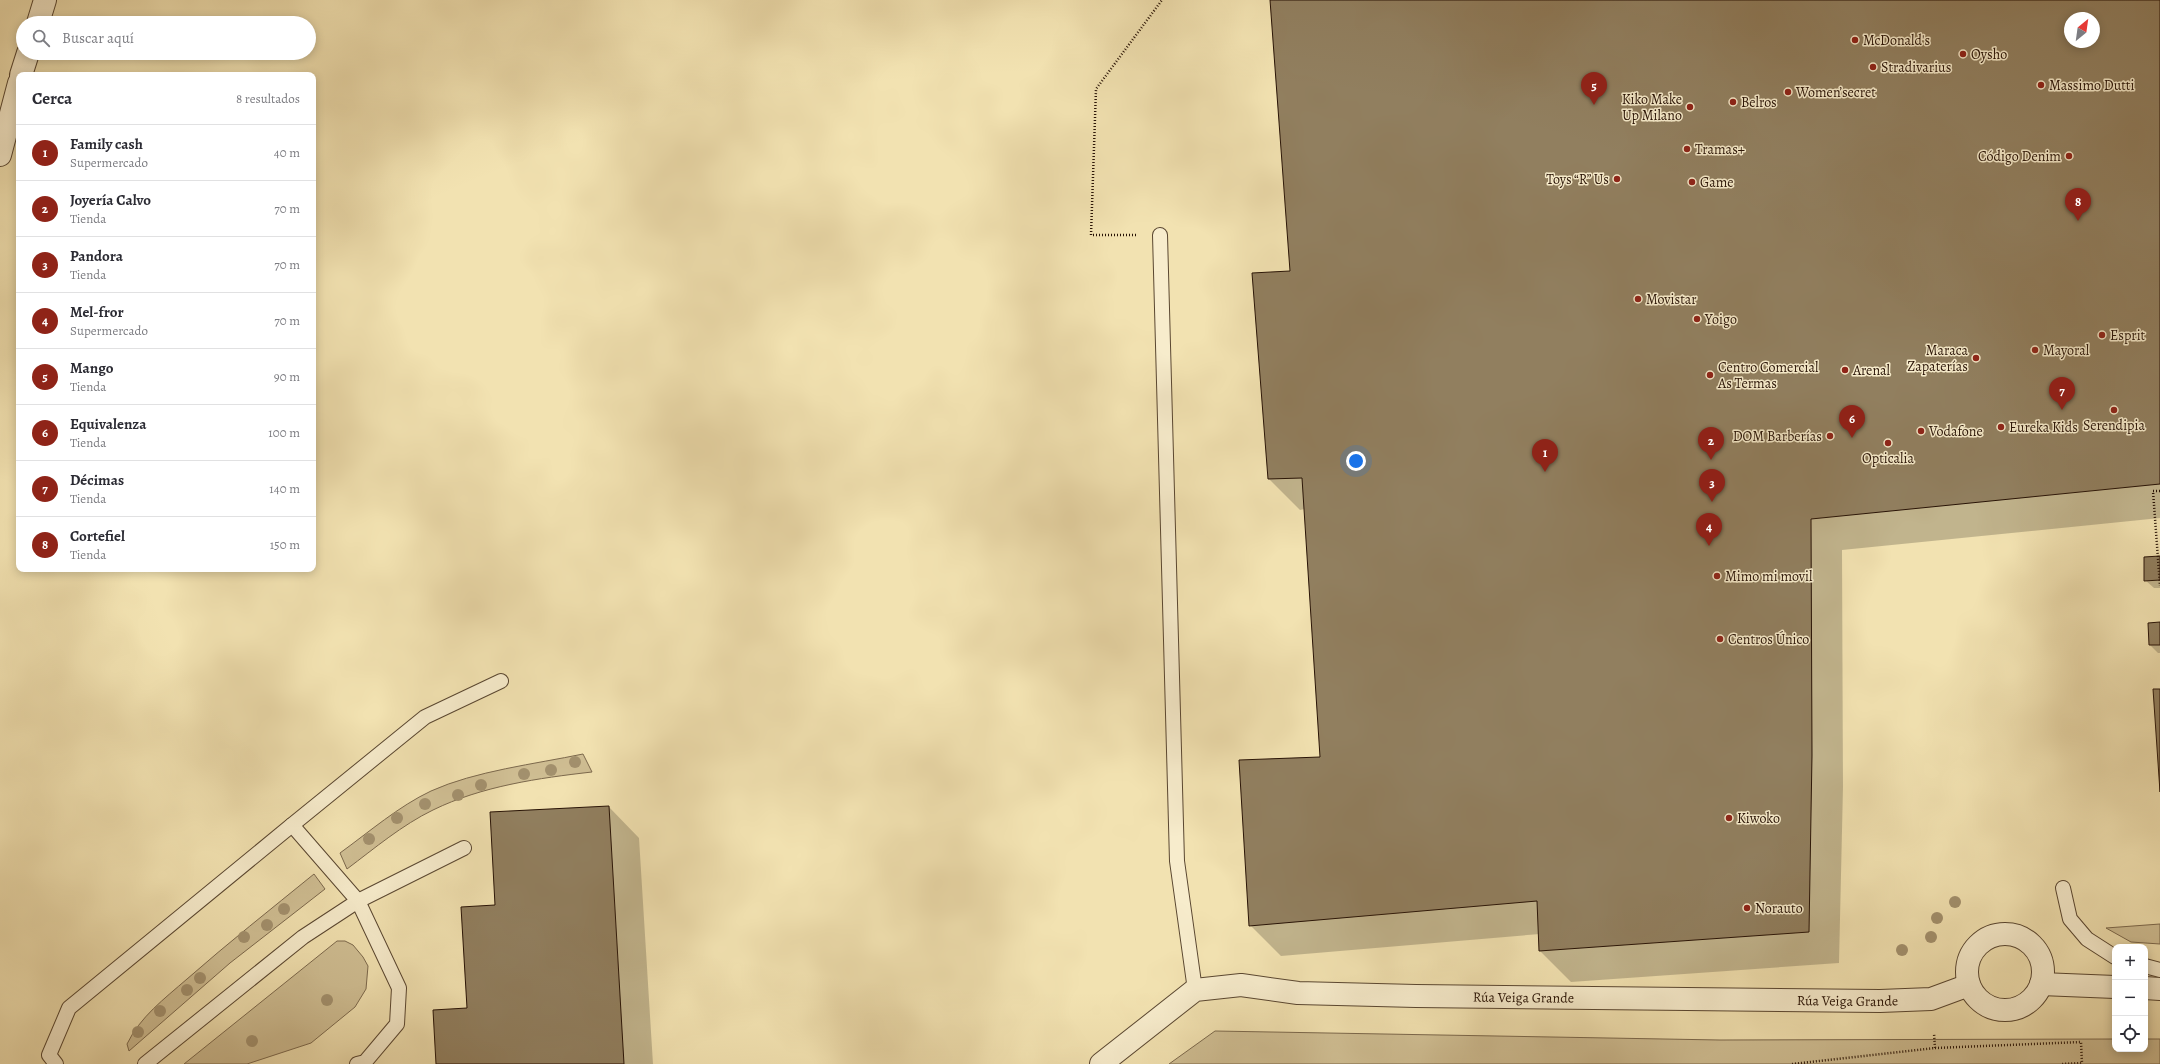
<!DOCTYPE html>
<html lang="es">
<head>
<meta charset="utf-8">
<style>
  body { margin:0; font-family:Alegreya,serif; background:#f2f2f3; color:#2b2b33 }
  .controls { position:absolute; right:12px; bottom:12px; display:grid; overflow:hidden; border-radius:8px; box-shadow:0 2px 10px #0003 }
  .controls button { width:36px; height:36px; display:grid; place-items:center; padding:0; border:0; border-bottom:1px solid #e1e1e2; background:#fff; color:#2b2b33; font:20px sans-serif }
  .compass { position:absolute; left:2064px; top:12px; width:36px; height:36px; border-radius:50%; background:#fff; box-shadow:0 2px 10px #0003; rotate:29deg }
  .you { position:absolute; left:1356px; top:461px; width:14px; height:14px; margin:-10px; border:3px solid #fff; border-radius:50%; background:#1a73e8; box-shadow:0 0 0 6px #1a73e833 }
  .badge { display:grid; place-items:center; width:26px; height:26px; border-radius:50%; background:#8f2418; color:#fff; font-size:13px; font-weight:700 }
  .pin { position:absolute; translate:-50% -33px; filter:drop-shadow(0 1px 2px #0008) }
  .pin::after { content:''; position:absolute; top:21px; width:14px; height:12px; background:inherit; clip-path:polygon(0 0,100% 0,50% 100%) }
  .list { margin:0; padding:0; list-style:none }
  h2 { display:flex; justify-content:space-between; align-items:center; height:52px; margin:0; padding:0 16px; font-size:17px }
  h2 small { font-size:13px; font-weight:400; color:#7c7c81 }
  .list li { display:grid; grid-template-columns:26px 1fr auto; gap:12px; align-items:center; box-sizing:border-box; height:56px; padding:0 16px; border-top:1px solid #e1e1e2 }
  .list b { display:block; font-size:15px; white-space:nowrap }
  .list p { margin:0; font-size:13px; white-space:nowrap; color:#7c7c81 }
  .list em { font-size:13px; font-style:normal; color:#7c7c81 }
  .icon { flex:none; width:22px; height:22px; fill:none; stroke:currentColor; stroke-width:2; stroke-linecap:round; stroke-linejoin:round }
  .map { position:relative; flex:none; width:2160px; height:1064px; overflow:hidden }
  .search { position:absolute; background:#fff; box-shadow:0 2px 10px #0003; left:16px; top:16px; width:300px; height:44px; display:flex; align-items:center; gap:10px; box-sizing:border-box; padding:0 14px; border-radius:22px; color:#7c7c81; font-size:15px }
  .panel { position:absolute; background:#fff; box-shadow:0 2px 10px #0003; left:16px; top:72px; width:300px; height:500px; border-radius:8px }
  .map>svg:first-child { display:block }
</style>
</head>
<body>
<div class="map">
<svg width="2160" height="1064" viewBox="0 0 2160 1064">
  <rect width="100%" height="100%" fill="#f2e2b1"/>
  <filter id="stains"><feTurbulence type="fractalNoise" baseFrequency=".005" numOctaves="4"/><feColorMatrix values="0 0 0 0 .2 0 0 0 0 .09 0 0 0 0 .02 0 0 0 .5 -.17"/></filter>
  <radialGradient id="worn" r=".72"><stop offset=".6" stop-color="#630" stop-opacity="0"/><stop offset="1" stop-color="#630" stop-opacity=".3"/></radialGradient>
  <g fill="#d0bf94" stroke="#7c694d">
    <path d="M583 754 592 772C539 778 482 786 433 810 402 825 375 848 347 869L340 853C369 832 399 806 431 791 475 771 535 764 583 754Z"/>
    <path d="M314 874 325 889 230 963 129 1051 127 1044C140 1017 164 999 187 979 228 943 271 909 314 874Z"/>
    <polygon points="2160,924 2160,944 2131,942 2106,928"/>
    <polygon points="337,941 345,941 353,945 363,957 368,966 366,989 355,1007 311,1043 247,1064 184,1064"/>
    <polygon points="1215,1031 1720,1040 2115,1039 2115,1049 2145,1049 2145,1039 2160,1039 2160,1064 1169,1064"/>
  </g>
  <g fill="#0003" fill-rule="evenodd">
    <path d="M1271 0H2160V518L1842 550 1843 787 1839 963 1571 982 1540 951V934L1281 956 1250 925 1321 758 1305 509 1300 510 1269 479 1291 272ZM2070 18H2094V42H2070Z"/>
    <polygon points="2160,557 2160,588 2154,588 2145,580"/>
    <polygon points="2160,623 2160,653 2158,653 2150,645"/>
    <polygon points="609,807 639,838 653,1064 437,1064 468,1009 496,906"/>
  </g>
  <g fill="#917f5f" stroke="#281306" fill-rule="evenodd">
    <path d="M1270 0H2160V484L1811 519 1812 755 1809 932 1539 951 1537 901 1249 926 1239 760 1320 757 1302 478 1268 479 1252 273 1290 271ZM2070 18H2094V42H2070Z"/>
    <polygon points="2160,556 2160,580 2144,581 2144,557"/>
    <polygon points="2160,622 2160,645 2149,645 2148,623"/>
    <polygon points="2153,689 2160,689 2160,792"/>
    <polygon points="609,806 624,1064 436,1064 433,1010 467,1008 461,907 495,905 490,812"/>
  </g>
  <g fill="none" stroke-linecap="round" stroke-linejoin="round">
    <g stroke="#5a4731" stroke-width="16">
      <g id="service">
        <polyline points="1160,235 1177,861 1195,990"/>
        <polyline points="292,825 425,717 501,681"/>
        <polyline points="2063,888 2070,919 2087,939 2115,957"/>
        <polyline points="2145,966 2160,970"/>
        <polyline points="56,1064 49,1055 69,1008 292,825 358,901 399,988 397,1024 365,1062 357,1064"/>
        <polyline points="145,1064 303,937 358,901 464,848"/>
      </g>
    </g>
    <g stroke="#5a4731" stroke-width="24">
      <g id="minor">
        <polyline points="38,23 45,0"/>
        <polyline points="21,75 28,53"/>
        <polyline points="0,155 19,83"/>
        <circle cx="2005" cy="972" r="38"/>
        <polyline points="2041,984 2115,987"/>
        <polyline points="2145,988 2160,989"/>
        <path id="s1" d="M1101 1064 1195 990 1241 985 1298 993 1416 996 1880 1001 1931 999 1969 985"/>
      </g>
    </g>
    <g stroke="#281306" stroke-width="2.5" stroke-dasharray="1 2" stroke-linecap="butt">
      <polyline points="1136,235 1091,235 1096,89 1162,0"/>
      <polyline points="2160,491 2153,491 2160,586"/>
      <polyline points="1935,1048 2081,1042 2082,1063 2061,1064"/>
      <polyline points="1792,1064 1935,1048 1934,1033"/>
    </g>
    <use href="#service" stroke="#f7eccc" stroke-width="14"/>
    <use href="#minor" stroke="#f7eccc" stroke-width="22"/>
  </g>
  <g fill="#a3916e">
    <circle cx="575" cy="762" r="6"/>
    <circle cx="551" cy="770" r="6"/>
    <circle cx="524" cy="774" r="6"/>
    <circle cx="481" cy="785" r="6"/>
    <circle cx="458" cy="795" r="6"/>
    <circle cx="425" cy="804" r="6"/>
    <circle cx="397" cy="818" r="6"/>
    <circle cx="369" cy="839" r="6"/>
    <circle cx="1955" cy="902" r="6"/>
    <circle cx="284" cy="909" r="6"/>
    <circle cx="1937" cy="918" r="6"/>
    <circle cx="267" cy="925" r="6"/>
    <circle cx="244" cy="937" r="6"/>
    <circle cx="1931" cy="937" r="6"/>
    <circle cx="1902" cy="950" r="6"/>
    <circle cx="200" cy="978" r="6"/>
    <circle cx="187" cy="990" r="6"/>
    <circle cx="327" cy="1000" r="6"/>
    <circle cx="160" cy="1011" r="6"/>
    <circle cx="138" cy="1032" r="6"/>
    <circle cx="252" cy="1041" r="6"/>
  </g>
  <g fill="#8f2418" stroke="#f7eccc" stroke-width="1.5">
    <circle cx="1855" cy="40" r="4"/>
    <circle cx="1963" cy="54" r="4"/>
    <circle cx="1873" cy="67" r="4"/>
    <circle cx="2041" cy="85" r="4"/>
    <circle cx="1788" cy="92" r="4"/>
    <circle cx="1733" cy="102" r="4"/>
    <circle cx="1690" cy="107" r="4"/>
    <circle cx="1687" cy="149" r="4"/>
    <circle cx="2069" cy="156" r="4"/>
    <circle cx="1617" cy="179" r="4"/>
    <circle cx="1692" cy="182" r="4"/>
    <circle cx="1638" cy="299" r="4"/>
    <circle cx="1697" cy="319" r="4"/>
    <circle cx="2102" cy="335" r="4"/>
    <circle cx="2035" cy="350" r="4"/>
    <circle cx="1976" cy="358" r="4"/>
    <circle cx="1845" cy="370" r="4"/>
    <circle cx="1710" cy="375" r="4"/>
    <circle cx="2114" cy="410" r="4"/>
    <circle cx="2001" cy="427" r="4"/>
    <circle cx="1921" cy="431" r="4"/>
    <circle cx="1830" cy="436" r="4"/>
    <circle cx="1888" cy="443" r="4"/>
    <circle cx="1717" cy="576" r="4"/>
    <circle cx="1720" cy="639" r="4"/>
    <circle cx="1729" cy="818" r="4"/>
    <circle cx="1747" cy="908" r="4"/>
  </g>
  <g text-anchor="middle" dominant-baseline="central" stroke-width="3" stroke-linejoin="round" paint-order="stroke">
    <g font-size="14" fill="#281306" stroke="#f7eccc" text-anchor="start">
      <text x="1863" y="40">McDonald's</text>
      <text x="1971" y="54">Oysho</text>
      <text x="1881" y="67">Stradivarius</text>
      <text x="2049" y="85">Massimo Dutti</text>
      <text x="1796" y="92">Women’secret</text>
      <text x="1682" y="99" text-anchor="end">Kiko Make<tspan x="1682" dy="16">Up Milano</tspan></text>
      <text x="1741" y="102">Belros</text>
      <text x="1695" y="149">Tramas+</text>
      <text x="2061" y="156" text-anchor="end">Código Denim</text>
      <text x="1609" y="179" text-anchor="end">Toys “R” Us</text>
      <text x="1700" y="182">Game</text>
      <text x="1646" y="299">Movistar</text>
      <text x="1705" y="319">Yoigo</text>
      <text x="2110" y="335">Esprit</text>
      <text x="1968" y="350" text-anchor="end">Maraca<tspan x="1968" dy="16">Zapaterías</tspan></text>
      <text x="2043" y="350">Mayoral</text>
      <text x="1718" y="367">Centro Comercial<tspan x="1718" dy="16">As Termas</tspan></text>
      <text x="1853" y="370">Arenal</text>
      <text x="2114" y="425" text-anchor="middle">Serendipia</text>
      <text x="2009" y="427">Eureka Kids</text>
      <text x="1929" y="431">Vodafone</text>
      <text x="1822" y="436" text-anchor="end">DOM Barberías</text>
      <text x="1888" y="458" text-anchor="middle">Opticalia</text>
      <text x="1725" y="576">Mimo mi movil</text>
      <text x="1728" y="639">Centros Único</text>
      <text x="1737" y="818">Kiwoko</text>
      <text x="1755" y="908">Norauto</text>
    </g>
    <g font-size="14" fill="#281306" stroke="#f7eccc">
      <text stroke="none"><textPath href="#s1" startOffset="449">Rúa Veiga Grande</textPath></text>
      <text stroke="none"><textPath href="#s1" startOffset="773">Rúa Veiga Grande</textPath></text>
    </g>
  </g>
  <rect width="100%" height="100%" filter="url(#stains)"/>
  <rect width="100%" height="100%" fill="url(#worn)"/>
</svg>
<div class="controls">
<button>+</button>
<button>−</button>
<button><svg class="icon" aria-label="locate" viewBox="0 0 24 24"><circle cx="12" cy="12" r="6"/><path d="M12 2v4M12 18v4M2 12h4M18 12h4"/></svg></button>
</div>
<svg class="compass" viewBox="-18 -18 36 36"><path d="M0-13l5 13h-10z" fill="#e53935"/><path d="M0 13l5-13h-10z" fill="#7c7c81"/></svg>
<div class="you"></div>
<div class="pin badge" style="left:1545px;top:472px">1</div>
<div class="pin badge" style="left:1711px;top:460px">2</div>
<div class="pin badge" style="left:1712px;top:502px">3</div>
<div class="pin badge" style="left:1709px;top:546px">4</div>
<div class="pin badge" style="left:1594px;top:105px">5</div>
<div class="pin badge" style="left:1852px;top:438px">6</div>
<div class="pin badge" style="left:2062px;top:410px">7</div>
<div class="pin badge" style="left:2078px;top:221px">8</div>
<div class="search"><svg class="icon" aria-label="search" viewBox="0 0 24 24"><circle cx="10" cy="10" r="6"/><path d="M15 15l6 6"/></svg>Buscar aquí</div>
<section class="panel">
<h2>Cerca<small>8 resultados</small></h2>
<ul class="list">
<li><span class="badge">1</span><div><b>Family cash</b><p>Supermercado</p></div><em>40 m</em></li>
<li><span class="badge">2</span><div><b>Joyería Calvo</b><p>Tienda</p></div><em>70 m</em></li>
<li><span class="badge">3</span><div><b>Pandora</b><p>Tienda</p></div><em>70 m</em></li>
<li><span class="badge">4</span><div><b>Mel-fror</b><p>Supermercado</p></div><em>70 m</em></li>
<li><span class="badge">5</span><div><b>Mango</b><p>Tienda</p></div><em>90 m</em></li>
<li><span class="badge">6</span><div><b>Equivalenza</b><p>Tienda</p></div><em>100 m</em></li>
<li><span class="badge">7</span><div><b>Décimas</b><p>Tienda</p></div><em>140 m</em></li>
<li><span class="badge">8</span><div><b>Cortefiel</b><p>Tienda</p></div><em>150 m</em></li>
</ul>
</section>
</div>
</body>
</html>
